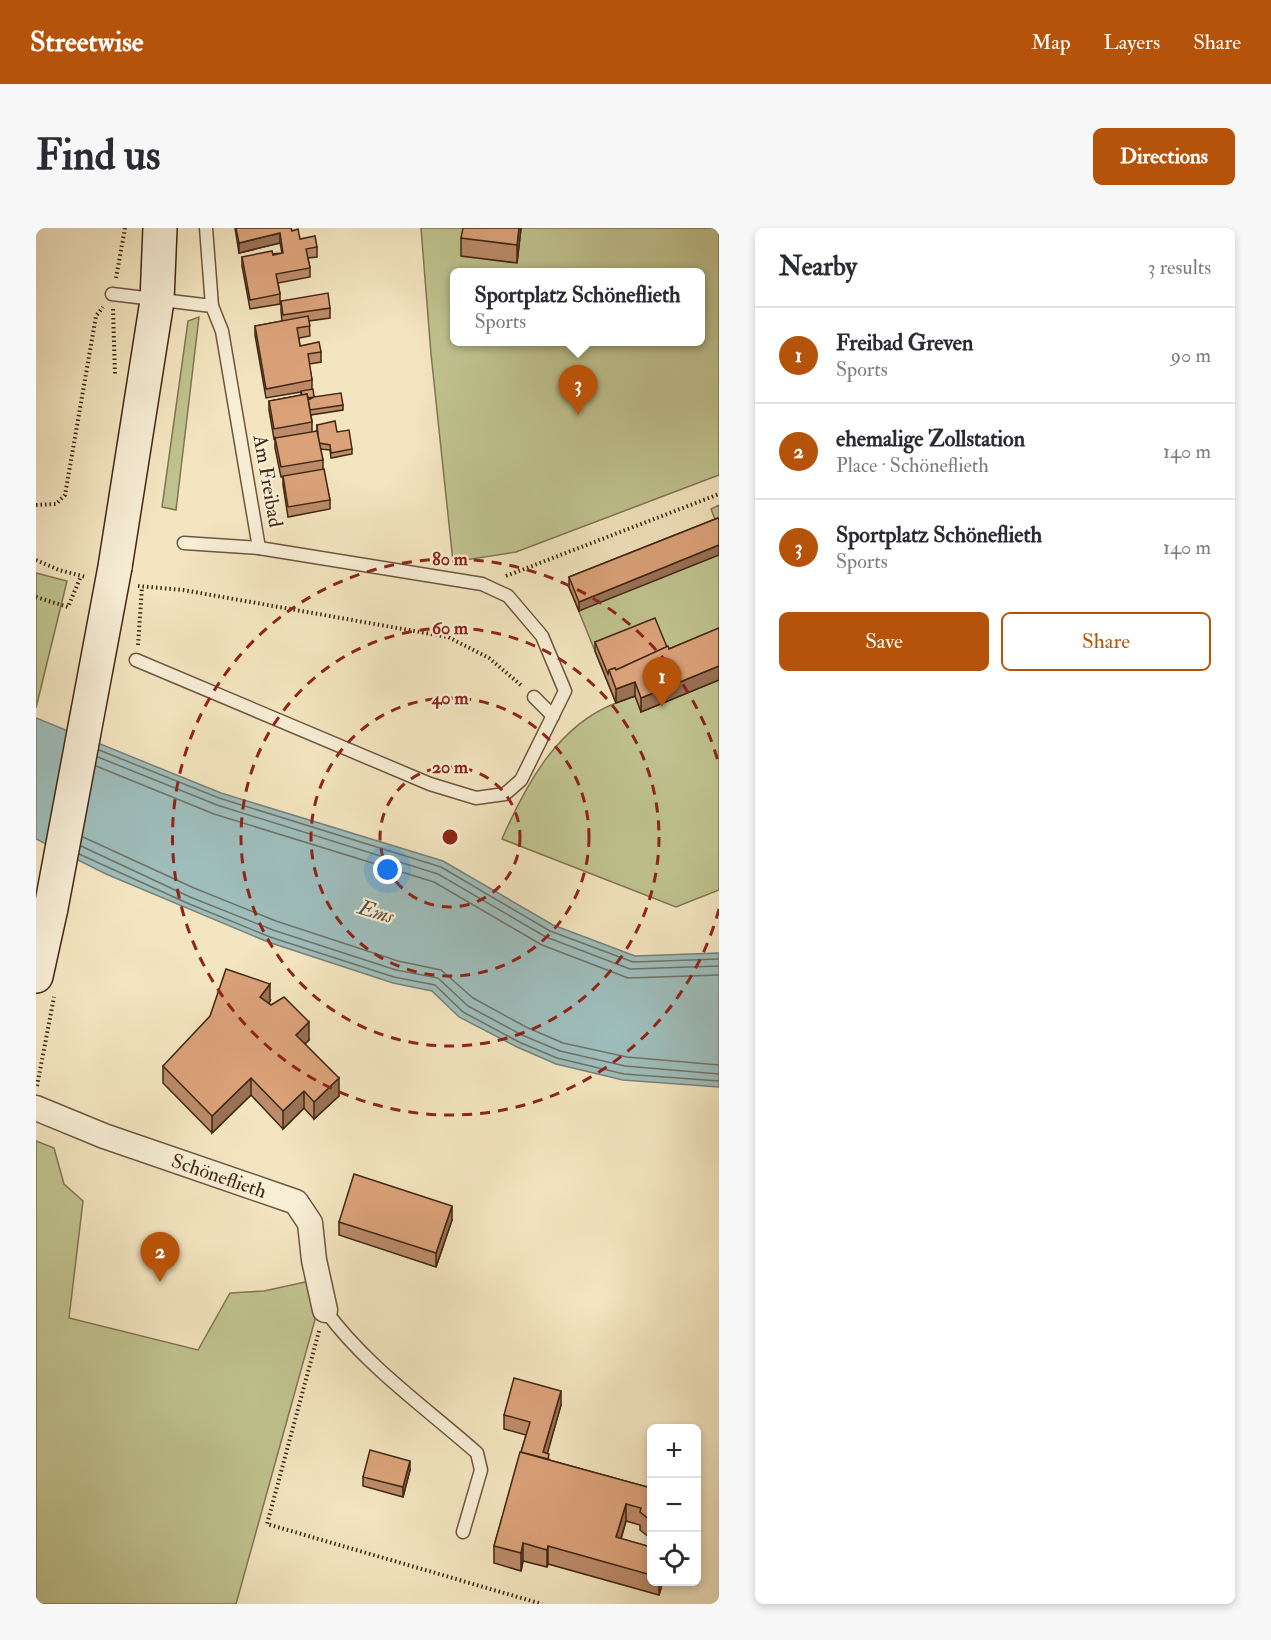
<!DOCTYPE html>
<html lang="en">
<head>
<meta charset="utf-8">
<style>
  body { margin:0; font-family:"IM FELL Double Pica",serif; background:#f7f7f7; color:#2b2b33 }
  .controls { position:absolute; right:18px; bottom:18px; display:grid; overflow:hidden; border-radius:9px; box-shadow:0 3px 9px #0003 }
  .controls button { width:54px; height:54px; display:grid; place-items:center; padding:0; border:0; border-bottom:2px solid #e1e1e2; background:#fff; color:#2b2b33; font:30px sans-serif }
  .you { position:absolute; left:352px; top:642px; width:21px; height:21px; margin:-15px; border:4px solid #fff; border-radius:50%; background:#1a73e8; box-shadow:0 0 0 9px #1a73e833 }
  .badge { display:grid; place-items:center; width:39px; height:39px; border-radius:50%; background:#b45309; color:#fff; font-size:20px; font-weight:700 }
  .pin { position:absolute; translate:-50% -50px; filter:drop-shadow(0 2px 3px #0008) }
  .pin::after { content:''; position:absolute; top:32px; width:21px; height:18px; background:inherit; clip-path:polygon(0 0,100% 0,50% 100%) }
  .popup { position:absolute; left:414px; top:40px; width:255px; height:78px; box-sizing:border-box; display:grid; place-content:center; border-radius:9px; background:#fff; filter:drop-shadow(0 2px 4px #0005); font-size:20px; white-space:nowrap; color:#7c7c81 }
  .popup b { font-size:22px; color:#2b2b33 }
  .popup::after { content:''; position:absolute; left:50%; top:100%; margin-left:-12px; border:12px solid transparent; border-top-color:#fff }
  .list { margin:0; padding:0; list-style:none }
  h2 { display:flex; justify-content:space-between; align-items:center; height:78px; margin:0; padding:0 24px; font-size:26px }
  h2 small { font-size:20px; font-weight:400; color:#7c7c81 }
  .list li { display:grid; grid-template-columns:39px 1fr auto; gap:18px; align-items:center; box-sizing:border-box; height:96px; padding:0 24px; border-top:2px solid #e1e1e2 }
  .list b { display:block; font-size:22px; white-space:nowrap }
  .list p { margin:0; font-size:20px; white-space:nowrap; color:#7c7c81 }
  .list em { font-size:20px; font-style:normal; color:#7c7c81 }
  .actions { display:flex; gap:12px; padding:18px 24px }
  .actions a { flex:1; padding:14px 0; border:2px solid #b45309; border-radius:9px; text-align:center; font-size:21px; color:#b45309 }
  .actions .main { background:#b45309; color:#fff }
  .icon { flex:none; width:33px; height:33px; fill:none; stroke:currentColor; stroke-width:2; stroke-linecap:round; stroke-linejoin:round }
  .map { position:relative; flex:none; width:683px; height:1376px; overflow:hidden; border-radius:9px }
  header { display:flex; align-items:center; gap:36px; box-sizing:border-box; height:84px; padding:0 30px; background:#b45309; color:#fff }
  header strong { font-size:28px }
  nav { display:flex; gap:33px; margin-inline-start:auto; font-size:21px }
  .intro { display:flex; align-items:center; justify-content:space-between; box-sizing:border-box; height:144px; padding:0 36px }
  h1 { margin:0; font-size:42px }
  .button { padding:15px 27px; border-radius:9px; background:#b45309; color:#fff; font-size:21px; font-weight:700 }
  main { display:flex; gap:36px; padding:0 36px }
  aside { flex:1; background:#fff; border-radius:9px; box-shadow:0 3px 9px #0003 }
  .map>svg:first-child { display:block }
</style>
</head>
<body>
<header>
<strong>Streetwise</strong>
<nav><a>Map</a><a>Layers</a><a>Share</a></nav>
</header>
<div class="intro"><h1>Find us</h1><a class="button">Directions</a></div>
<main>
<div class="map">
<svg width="683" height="1376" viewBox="0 0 683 1376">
  <rect width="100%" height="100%" fill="#f3e5c0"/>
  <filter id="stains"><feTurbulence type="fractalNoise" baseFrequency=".00333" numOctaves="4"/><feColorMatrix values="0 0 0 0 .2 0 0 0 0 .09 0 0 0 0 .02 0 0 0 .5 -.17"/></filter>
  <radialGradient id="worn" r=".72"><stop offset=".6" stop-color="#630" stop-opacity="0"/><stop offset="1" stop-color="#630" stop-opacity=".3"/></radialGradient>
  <g fill="#c0c38f" stroke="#807551" stroke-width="1.5" fill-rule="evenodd">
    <path d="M385 0H683V247L480 324 417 334 395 126ZM419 45H665V114H419Z"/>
    <polygon points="163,89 140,282 126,279 152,93"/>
    <path d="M683 277V662L640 679 466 611C490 556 522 497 580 475L533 359 682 299 675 281Z"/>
    <polygon points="0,345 31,353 0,480"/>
    <polygon points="0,913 18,920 28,956 47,973 33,1090 162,1122 194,1065 228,1063 274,1053 280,1088 200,1376 0,1376"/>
  </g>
  <polygon fill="#9ebdbb" stroke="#798178" stroke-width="1.5" points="0,490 185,565 407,633 517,697 599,728 683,725 683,859 587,852 520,836 481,819 423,789 396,763 357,755 232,714 70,646 0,611"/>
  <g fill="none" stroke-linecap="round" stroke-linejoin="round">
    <g stroke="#707267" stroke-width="1.5">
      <polyline points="63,522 183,570 405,639 514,703 597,734 683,731"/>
      <polyline points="62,529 181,577 402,646 510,709 594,741 683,738"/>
      <polyline points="60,538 178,586 398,654 506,717 592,750 683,747"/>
      <polyline points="47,609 158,660 240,693 362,733 405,742 437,770 490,799 527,815 591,829 683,837"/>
      <polyline points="45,618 154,669 237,702 360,742 402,750 432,778 486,807 524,823 589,838 683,846"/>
      <polyline points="43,626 151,675 234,709 358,749 399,757 427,784 483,814 521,830 588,846 683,853"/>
    </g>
    <g stroke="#6e563e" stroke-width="15">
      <g id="service">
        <polyline points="170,0 176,78"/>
        <polyline points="76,66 176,78 186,103 223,320 446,356 472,368 506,408 529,463 485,552 469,566 440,570 394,556 100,432"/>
        <polyline points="148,315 223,320"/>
        <polyline points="498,469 517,488"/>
        <path d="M289 1082C330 1138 389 1179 441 1225L445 1242 427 1304"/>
      </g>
    </g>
    <g stroke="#6e563e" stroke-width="27">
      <polyline id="minor" points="0,880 68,908 260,974 274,995 278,1032 289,1082"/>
    </g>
    <g stroke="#412713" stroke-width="36">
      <g id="secondary">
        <polyline points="79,339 121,73 124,0"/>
        <polyline points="0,748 15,680"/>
      </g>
    </g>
    <g stroke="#412713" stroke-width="4" stroke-dasharray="1.5 3" stroke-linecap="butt">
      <polyline points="80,50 89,0"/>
      <polyline points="77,81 79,146"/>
      <polyline points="0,277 20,276 29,267 60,88 67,79"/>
      <polyline points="0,332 23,342 50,349"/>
      <polyline points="470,348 683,266"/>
      <polyline points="102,358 147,362 412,409 453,430 486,458"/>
      <polyline points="0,369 32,379 45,348"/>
      <polyline points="102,417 106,359"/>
      <polyline points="1,858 18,769"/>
      <polyline points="283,1103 231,1296 506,1376"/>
    </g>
    <use href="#service" stroke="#f7eed6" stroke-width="12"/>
    <use href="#minor" stroke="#f7eed6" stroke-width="24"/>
    <use href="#secondary" stroke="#f7eed6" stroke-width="33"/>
    <g stroke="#412713" stroke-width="36" stroke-linecap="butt">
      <polyline id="secondary-bridge" points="15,680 79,339"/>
    </g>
    <use href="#secondary-bridge" stroke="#f7eed6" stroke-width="33"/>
  </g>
  <g fill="#bc8b69" stroke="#412713" stroke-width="1.5">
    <polygon points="199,0 255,0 256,3 264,11 281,19 281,29 272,30 274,40 274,49 242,55 244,66 244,76 214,81 206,38 206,29 246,25 244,15 203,25"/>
    <polygon points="485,0 481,35 425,28 425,10"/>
    <polygon points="245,73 294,80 294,90 273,93 274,108 263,110 264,118 285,124 285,134 273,136 276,152 276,161 278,169 307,177 307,182 275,187 276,194 276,204 281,203 281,197 301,204 316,221 316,226 295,230 294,222 284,221 287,232 287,241 294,272 294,281 252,289 247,257 247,249 245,249 239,220 239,210 238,211 233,182 233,173 265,167 265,164 230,170 219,107 219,98 246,93 245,83"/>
    <polygon points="682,290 543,383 533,359 533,349"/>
    <polygon points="683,400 683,452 605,484 599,468 580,475 559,423 559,414 631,419 633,421"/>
    <polygon points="234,773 233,775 273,812 269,816 303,868 278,891 268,880 247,901 215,867 176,905 127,855 127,838"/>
    <polygon points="416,992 400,1039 303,1007 303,994"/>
    <polygon points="525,1177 511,1225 513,1232 615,1260 614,1310 604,1302 604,1297 590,1293 585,1311 615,1319 615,1353 627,1353 623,1367 512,1336 511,1339 487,1333 485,1343 458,1335 458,1318 490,1207 468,1201 468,1187"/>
    <polygon points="374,1242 367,1269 327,1258 327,1249"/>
  </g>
  <g fill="#997155" stroke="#412713" stroke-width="1.5">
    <polygon points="483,0 485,0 481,35 481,17"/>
    <polygon points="244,5 244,15 203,25 203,15"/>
    <polygon points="683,317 683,327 543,383 543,374"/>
    <polygon points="683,438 683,452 605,484 605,470"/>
    <polygon points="599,454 599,468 580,475 580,461"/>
    <polygon points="234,756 234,773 224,787 224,769"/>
    <polygon points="273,794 273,812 260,824 260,807"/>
    <polygon points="215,850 215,867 176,905 176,888"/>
    <polygon points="303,850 303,868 278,891 278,874"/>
    <polygon points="268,863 268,880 247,901 247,883"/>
    <polygon points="416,978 416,992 400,1039 400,1025"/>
    <polygon points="525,1163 525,1177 509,1234 507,1224"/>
    <polygon points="374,1233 374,1242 367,1269 367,1259"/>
    <polygon points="590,1276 590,1293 580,1327 580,1309"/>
    <polygon points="615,1285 615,1303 614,1310 614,1292"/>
    <polygon points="487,1315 487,1333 485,1343 485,1325"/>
    <polygon points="512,1318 512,1336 511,1339 511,1322"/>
    <polygon points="623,1353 627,1353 623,1367"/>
  </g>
  <g fill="#dba27a" stroke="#412713" stroke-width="1.5">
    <polygon points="200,0 255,0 256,3 262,1 264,11 279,8 281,19 270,21 274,40 240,46 244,66 214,72 206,29 236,23 237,27 247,25 244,5 203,15"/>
    <polygon points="427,0 483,0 481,17 425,10"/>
    <polygon points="292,65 294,80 247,87 245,73"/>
    <polygon points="272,88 274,98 261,100 264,118 283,114 285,124 272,126 276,152 230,161 219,98"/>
    <polygon points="277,161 278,169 305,165 307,177 274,182 272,172 278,169 272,170 271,166 266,167 265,163"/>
    <polygon points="271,166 276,194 238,201 233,173"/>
    <polygon points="299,193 301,204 313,202 316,221 295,225 294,217 283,215 281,197"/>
    <polygon points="281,203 287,232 245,239 239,210"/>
    <polygon points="288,241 294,272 252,279 247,248"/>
    <polygon points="682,290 683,292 683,317 543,374 533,349"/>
    <polygon points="619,390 631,419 580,442 579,440 573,442 572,446 559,414"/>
    <polygon points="683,400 683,438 605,470 599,454 580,461 573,442 579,440 580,442 632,418 633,421"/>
    <polygon points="190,741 234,756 224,769 235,777 248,769 273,794 260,807 303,850 278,874 268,863 247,883 215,850 176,888 127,838 174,788"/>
    <polygon points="318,946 416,978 400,1025 303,994"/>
    <polygon points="478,1150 525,1163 507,1224 513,1226 512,1231 485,1224 494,1194 468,1187"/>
    <polygon points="334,1222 374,1233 367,1259 327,1249"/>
    <polygon points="484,1224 615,1260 615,1285 614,1292 604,1284 605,1280 590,1276 580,1309 615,1319 615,1347 512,1318 511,1322 487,1315 485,1325 458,1318"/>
  </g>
  <g fill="none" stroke="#8f2418" stroke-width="3" stroke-dasharray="10 8">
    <circle cx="414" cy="609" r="70"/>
    <circle cx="414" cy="609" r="139"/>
    <circle cx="414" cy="609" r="209"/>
    <path d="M683 681A278 278 0 1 1 683 537"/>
  </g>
  <g text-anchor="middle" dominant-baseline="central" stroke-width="4.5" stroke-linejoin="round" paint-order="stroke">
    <g font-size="20" fill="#412713" stroke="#f7eed6">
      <text transform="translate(232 253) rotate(80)">Am Freibad</text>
      <text transform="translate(183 948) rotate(19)">Schöneflieth</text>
    </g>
    <g font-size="21" font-style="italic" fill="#584c3d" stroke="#f7eed6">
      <text transform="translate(340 684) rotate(17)">Ems</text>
    </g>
  </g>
  <circle cx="414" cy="609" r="9" fill="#8f2418" stroke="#f7eed6" stroke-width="3"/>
  <g font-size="18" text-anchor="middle" font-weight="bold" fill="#8f2418" stroke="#f7eed6" stroke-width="4.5" stroke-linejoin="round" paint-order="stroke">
    <text x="414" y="337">80 m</text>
    <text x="414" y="406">60 m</text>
    <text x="414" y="476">40 m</text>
    <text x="414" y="545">20 m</text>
  </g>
  <rect width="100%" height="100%" filter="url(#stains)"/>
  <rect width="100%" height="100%" fill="url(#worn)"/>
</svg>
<div class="controls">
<button>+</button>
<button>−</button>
<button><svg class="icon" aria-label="locate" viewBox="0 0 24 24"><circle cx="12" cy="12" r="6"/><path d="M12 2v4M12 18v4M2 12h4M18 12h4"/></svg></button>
</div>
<div class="you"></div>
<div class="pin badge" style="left:626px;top:479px">1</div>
<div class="pin badge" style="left:124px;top:1054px">2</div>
<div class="pin badge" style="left:542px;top:187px">3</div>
<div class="popup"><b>Sportplatz Schöneflieth</b>Sports</div>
</div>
<aside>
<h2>Nearby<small>3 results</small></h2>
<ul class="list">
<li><span class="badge">1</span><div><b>Freibad Greven</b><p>Sports</p></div><em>90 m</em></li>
<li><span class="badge">2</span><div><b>ehemalige Zollstation</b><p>Place · Schöneflieth</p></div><em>140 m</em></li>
<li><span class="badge">3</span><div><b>Sportplatz Schöneflieth</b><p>Sports</p></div><em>140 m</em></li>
</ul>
<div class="actions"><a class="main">Save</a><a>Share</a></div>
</aside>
</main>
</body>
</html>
